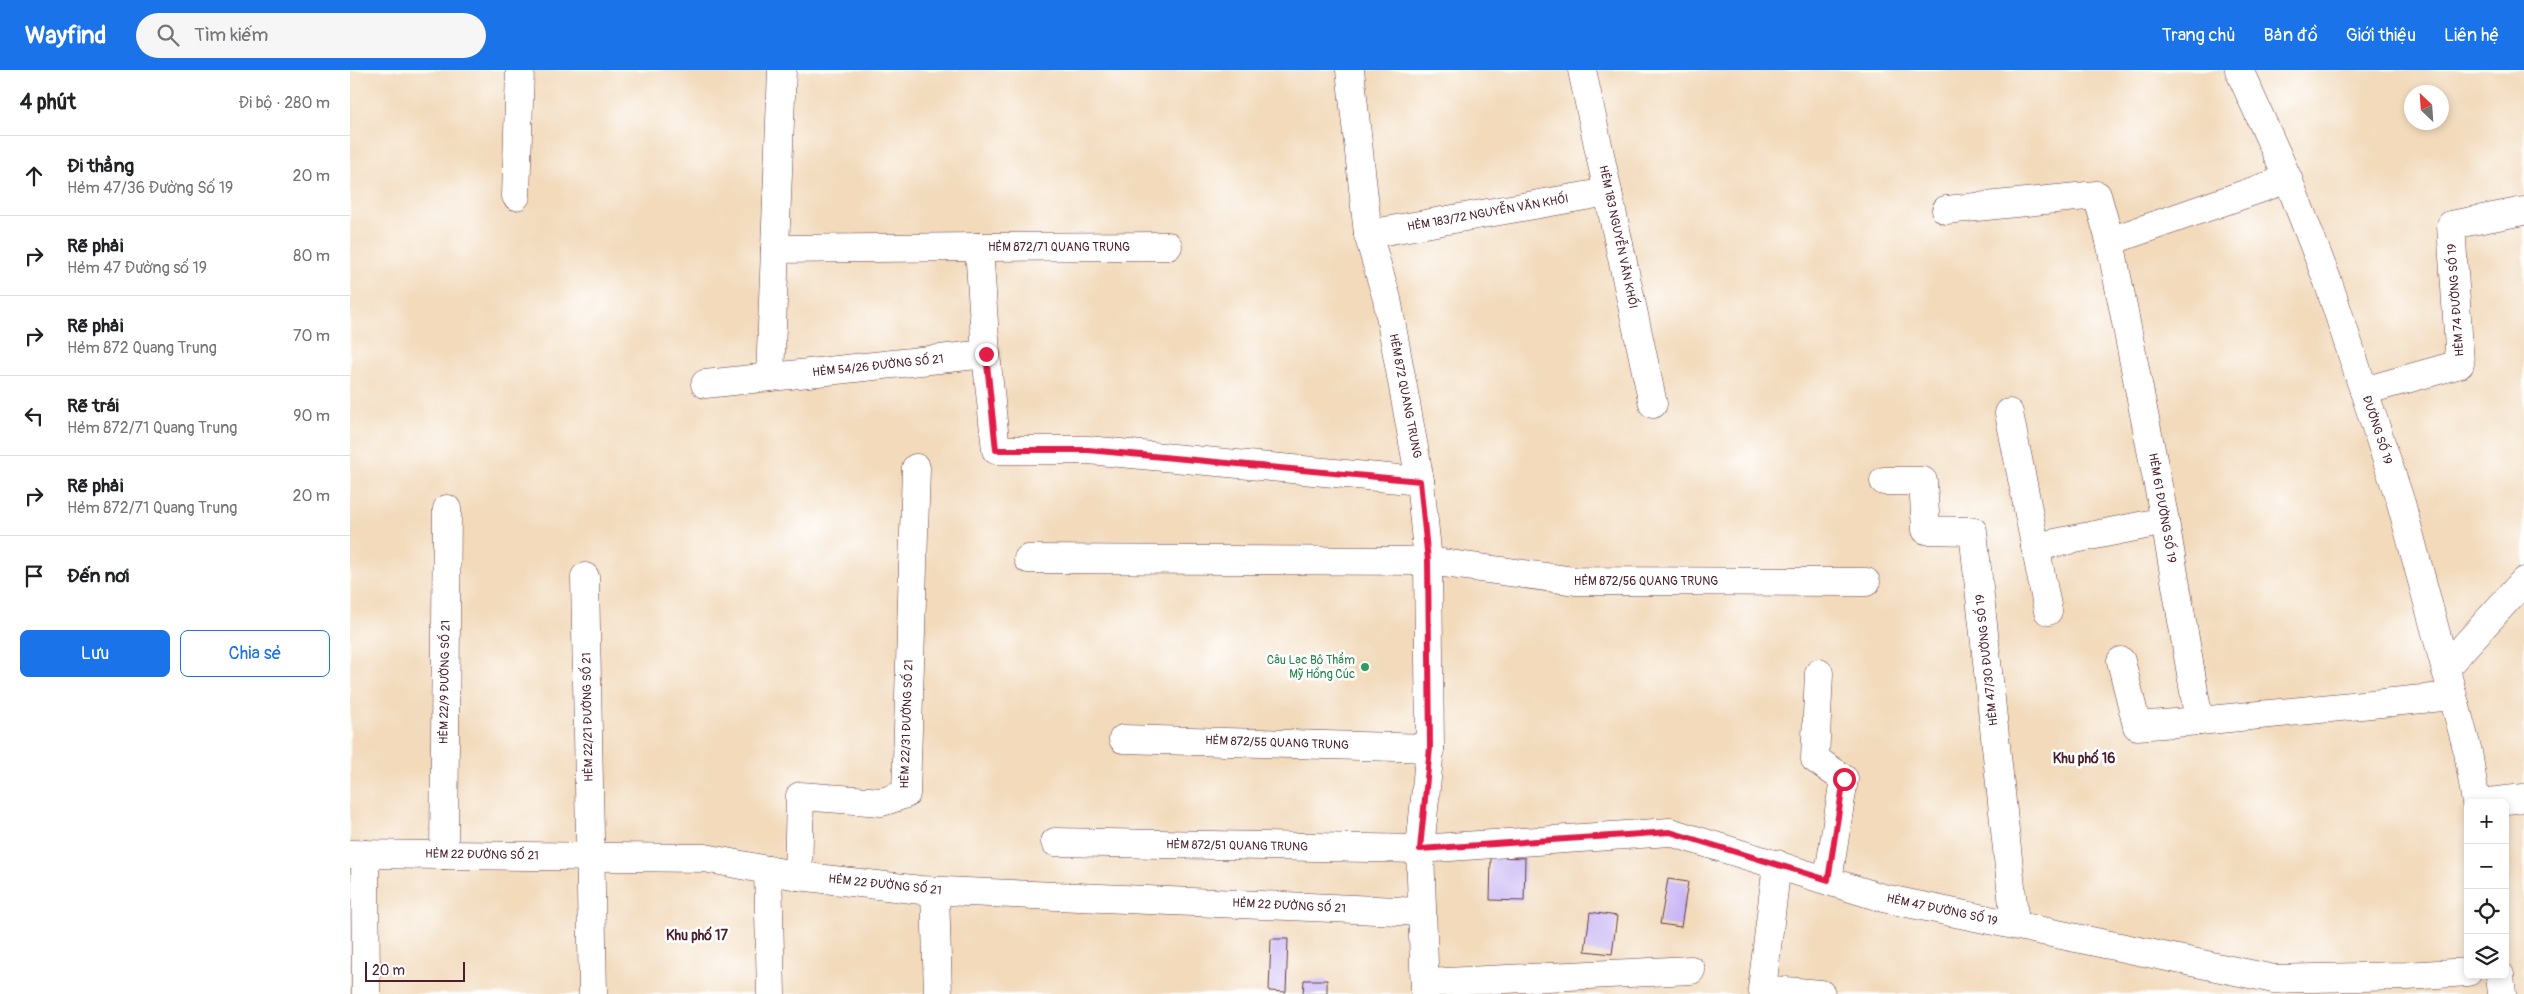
<!DOCTYPE html>
<html lang="vi">
<head>
<meta charset="utf-8">
<style>
  body { margin:0; font-family:Pangolin,sans-serif; background:#f6f6f6; color:#202124 }
  .controls { position:absolute; right:15px; bottom:15px; display:grid; overflow:hidden; border-radius:8px; box-shadow:0 2px 8px #0003 }
  .controls button { width:45px; height:45px; display:grid; place-items:center; padding:0; border:0; border-bottom:1px solid #e0e0e0; background:#fff; color:#202124; font:25px sans-serif }
  .compass { position:absolute; left:2054px; top:15px; width:45px; height:45px; border-radius:50%; background:#fff; box-shadow:0 2px 8px #0003; rotate:335deg }
  .scale { position:absolute; left:15px; bottom:12px; width:100px; box-sizing:border-box; padding-left:5px; border:2px solid #4a1f2b; border-top:0; font-size:14px; line-height:18px; white-space:nowrap; color:#4a1f2b; -webkit-text-stroke:4px #fff; paint-order:stroke }
  .stop { position:absolute; width:15px; height:15px; margin:-11px; border:4px solid #e11d48; border-radius:50%; background:#fff }
  .stop.end { background:#e11d48; border-color:#fff; box-shadow:0 1px 5px #0008 }
  .list { margin:0; padding:0; list-style:none }
  h2 { display:flex; justify-content:space-between; align-items:center; height:65px; margin:0; padding:0 20px; font-size:21px }
  h2 small { font-size:16px; font-weight:400; color:#757577 }
  .list li { display:grid; grid-template-columns:32px 1fr auto; gap:15px; align-items:center; box-sizing:border-box; height:80px; padding:0 20px; border-top:1px solid #e0e0e0 }
  .list b { display:block; font-size:19px; white-space:nowrap }
  .list p { margin:0; font-size:16px; white-space:nowrap; color:#757577 }
  .list em { font-size:16px; font-style:normal; color:#757577 }
  .actions { display:flex; gap:10px; padding:15px 20px }
  .actions a { flex:1; padding:11px 0; border:1px solid #1a73e8; border-radius:8px; text-align:center; font-size:18px; color:#1a73e8 }
  .actions .main { background:#1a73e8; color:#fff }
  .icon { flex:none; width:28px; height:28px; fill:none; stroke:currentColor; stroke-width:2; stroke-linecap:round; stroke-linejoin:round }
  .map { position:relative; flex:none; width:2174px; height:924px; overflow:hidden }
  header { display:flex; align-items:center; gap:30px; box-sizing:border-box; height:70px; padding:0 25px; background:#1a73e8; color:#fff }
  header strong { font-size:24px }
  nav { display:flex; gap:28px; margin-inline-start:auto; font-size:18px }
  .search { width:350px; height:45px; background:#f6f6f6; display:flex; align-items:center; gap:12px; box-sizing:border-box; padding:0 18px; border-radius:28px; color:#757577; font-size:19px }
  main { display:flex }
  aside { flex:1; background:#fff }
  .map>svg:first-child { display:block }
</style>
</head>
<body>
<header>
<strong>Wayfind</strong>
<div class="search"><svg class="icon" aria-label="search" viewBox="0 0 24 24"><circle cx="10" cy="10" r="6"/><path d="M15 15l6 6"/></svg>Tìm kiếm</div>
<nav><a>Trang chủ</a><a>Bản đồ</a><a>Giới thiệu</a><a>Liên hệ</a></nav>
</header>
<main>
<aside>
<h2>4 phút<small>Đi bộ · 280 m</small></h2>
<ul class="list">
<li><svg class="icon" aria-label="ahead" viewBox="0 0 24 24"><path d="M12 20V5M6 11l6-6 6 6"/></svg><div><b>Đi thẳng</b><p>Hẻm 47/36 Đường Số 19</p></div><em>20 m</em></li>
<li><svg class="icon" aria-label="right" viewBox="0 0 24 24"><path d="M7 20v-9h11M14 6l5 5-5 5"/></svg><div><b>Rẽ phải</b><p>Hẻm 47 Đường số 19</p></div><em>80 m</em></li>
<li><svg class="icon" aria-label="right" viewBox="0 0 24 24"><path d="M7 20v-9h11M14 6l5 5-5 5"/></svg><div><b>Rẽ phải</b><p>Hẻm 872 Quang Trung</p></div><em>70 m</em></li>
<li><svg class="icon" aria-label="left" viewBox="0 0 24 24"><path d="M17 20v-9H6M10 6l-5 5 5 5"/></svg><div><b>Rẽ trái</b><p>Hẻm 872/71 Quang Trung</p></div><em>90 m</em></li>
<li><svg class="icon" aria-label="right" viewBox="0 0 24 24"><path d="M7 20v-9h11M14 6l5 5-5 5"/></svg><div><b>Rẽ phải</b><p>Hẻm 872/71 Quang Trung</p></div><em>20 m</em></li>
<li><svg class="icon" aria-label="arrive" viewBox="0 0 24 24"><path d="M6 21V4h12l-3 4 3 4H6"/></svg><div><b>Đến nơi</b></div></li>
</ul>
<div class="actions"><a class="main">Lưu</a><a>Chia sẻ</a></div>
</aside>
<div class="map">
<svg width="2174" height="924" viewBox="0 0 2174 924">
  <rect width="100%" height="100%" fill="#fff"/>
  <filter id="ink" filterUnits="userSpaceOnUse"><feTurbulence type="fractalNoise" baseFrequency=".02" numOctaves="2"/><feDisplacementMap in="SourceGraphic" scale="10" xChannelSelector="R" yChannelSelector="G"/><feConvolveMatrix kernelMatrix="1 2 1 2 8 2 1 2 1" color-interpolation-filters="sRGB"/></filter>
  <filter id="wash" filterUnits="userSpaceOnUse"><feTurbulence type="fractalNoise" baseFrequency=".0096" numOctaves="4" result="noise"/><feDisplacementMap in="SourceGraphic" scale="20" xChannelSelector="R" yChannelSelector="G"/><feGaussianBlur stdDeviation="1.12" result="paint"/><feColorMatrix in="noise" values="0 0 0 0 0 0 0 0 0 0 0 0 0 0 0 0 0 1.4 0 .05"/><feComposite in="paint" operator="in"/></filter>
  <g filter="url(#wash)">
    <rect width="100%" height="100%" fill="#f2dabb"/>
    <g id="blocks">
      <g fill="#cab8f4">
        <polygon points="1141,787 1175,788 1174,831 1140,830"/>
        <polygon points="1318,809 1338,812 1331,857 1310,854"/>
        <polygon points="1240,842 1267,846 1262,884 1235,881"/>
        <polygon points="921,869 938,869 936,922 919,921"/>
        <polygon points="954,910 977,910 977,924 953,924"/>
      </g>
    </g>
  </g>
  <g filter="url(#ink)">
    <use href="#blocks" fill-opacity="0" stroke="#633b41" stroke-width="1"/>
    <g fill="none" stroke-linecap="round" stroke-linejoin="round">
      <g stroke="#633b41" stroke-width="29">
        <g id="minor">
          <polyline points="1000,0 1018,164 1037,229 1070,411 1078,491 1080,678 1070,779 1075,924"/>
          <polyline points="1232,0 1303,334"/>
          <polyline points="1889,0 1938,109 1978,212 2051,433 2118,682 2126,733"/>
          <polyline points="166,126 170,0"/>
          <polyline points="1596,140 1747,125 1760,171 1815,451 1849,651 2103,626"/>
          <polyline points="1018,164 1258,122"/>
          <polyline points="1760,171 1938,109"/>
          <polyline points="818,176 629,177 636,284 646,380 738,380 1070,411"/>
          <polyline points="425,179 629,177"/>
          <polyline points="420,307 432,0"/>
          <polyline points="355,314 636,284"/>
          <polyline points="2014,321 2110,294 2101,155 2174,141"/>
          <polyline points="1659,343 1698,541"/>
          <polyline points="1534,411 1573,411 1576,460 1623,461 1665,854"/>
          <polyline points="1685,477 1815,451"/>
          <polyline points="678,489 1078,491 1225,511 1516,512"/>
          <polyline points="235,507 243,924"/>
          <polyline points="1771,591 1787,656 1849,651"/>
          <polyline points="2095,598 2174,511"/>
          <polyline points="1469,603 1465,689 1494,709 1478,810"/>
          <polyline points="773,669 1080,678"/>
          <polyline points="2129,733 2174,728"/>
          <polyline points="705,772 1070,779 1320,762 1533,828 1924,909 2057,906 2118,902"/>
          <polyline points="0,784 355,788 448,806 571,820 1071,842"/>
          <polyline points="15,784 16,924"/>
          <polyline points="94,785 97,439"/>
          <polyline points="1427,794 1412,919 1471,924"/>
          <polyline points="418,800 421,924"/>
          <polyline points="448,806 450,726 532,732 556,724 566,398"/>
          <polyline points="585,821 588,924"/>
          <polyline points="2150,905 2152,924"/>
          <polyline points="1075,913 1341,900"/>
        </g>
      </g>
      <use href="#minor" stroke="#fff" stroke-width="28"/>
    </g>
  </g>
  <g fill="none" stroke-linecap="round" stroke-linejoin="round" filter="url(#ink)">
    <polyline stroke="#e11d48" stroke-width="6" points="636,284 646,380 738,380 1070,411 1078,491 1080,678 1070,779 1320,762 1478,810 1494,709"/>
  </g>
  <circle fill="#2e9e5b" stroke="#fff" stroke-width="2" cx="1015" cy="597" r="5"/>
  <g text-anchor="middle" dominant-baseline="central" stroke-width="5" stroke-linejoin="round" paint-order="stroke">
    <g font-size="12" fill="#4a1f2b" stroke="#fff">
      <text transform="translate(1138 143) rotate(-10)">HẺM 183/72 NGUYỄN VĂN KHỐI</text>
      <text transform="translate(1268 167) rotate(78)">HẺM 183 NGUYỄN VĂN KHỐI</text>
      <text x="709" y="177">HẺM 872/71 QUANG TRUNG</text>
      <text transform="translate(2106 230) rotate(-94)">HẺM 74 ĐƯỜNG SỐ 19</text>
      <text transform="translate(528 296) rotate(-6)">HẺM 54/26 ĐƯỜNG SỐ 21</text>
      <text transform="translate(1055 326) rotate(79)">HẺM 872 QUANG TRUNG</text>
      <text transform="translate(2027 360) rotate(72)">ĐƯỜNG SỐ 19</text>
      <text transform="translate(1812 438) rotate(80)">HẺM 61 ĐƯỜNG SỐ 19</text>
      <text x="1296" y="511">HẺM 872/56 QUANG TRUNG</text>
      <text transform="translate(1637 590) rotate(-96)">HẺM 47/30 ĐƯỜNG SỐ 19</text>
      <text transform="translate(95 612) rotate(-89)">HẺM 22/9 ĐƯỜNG SỐ 21</text>
      <text transform="translate(238 647) rotate(-91)">HẺM 22/21 ĐƯỜNG SỐ 21</text>
      <text transform="translate(557 654) rotate(-88)">HẺM 22/31 ĐƯỜNG SỐ 21</text>
      <text transform="translate(927 673) rotate(2)">HẺM 872/55 QUANG TRUNG</text>
      <text transform="translate(887 776) rotate(1)">HẺM 872/51 QUANG TRUNG</text>
      <text transform="translate(132 785) rotate(1)">HẺM 22 ĐƯỜNG SỐ 21</text>
      <text transform="translate(535 815) rotate(6)">HẺM 22 ĐƯỜNG SỐ 21</text>
      <text transform="translate(939 836) rotate(3)">HẺM 22 ĐƯỜNG SỐ 21</text>
      <text transform="translate(1592 840) rotate(12)">HẺM 47 ĐƯỜNG SỐ 19</text>
    </g>
    <g font-size="12" fill="#27864d" stroke="#fff" text-anchor="end">
      <text x="1005" y="590">Câu Lạc Bộ Thẩm<tspan x="1005" dy="14">Mỹ Hồng Cúc</tspan></text>
    </g>
    <g font-size="14" font-weight="bold" fill="#4a1f2b" stroke="#fff">
      <text x="1734" y="688">Khu phố 16</text>
      <text x="347" y="865">Khu phố 17</text>
    </g>
  </g>
</svg>
<div class="controls">
<button>+</button>
<button>−</button>
<button><svg class="icon" aria-label="locate" viewBox="0 0 24 24"><circle cx="12" cy="12" r="6"/><path d="M12 2v4M12 18v4M2 12h4M18 12h4"/></svg></button>
<button><svg class="icon" aria-label="layers" viewBox="0 0 24 24"><path d="M12 4l9 5-9 5-9-5zM3 14l9 5 9-5"/></svg></button>
</div>
<svg class="compass" viewBox="-18 -18 36 36"><path d="M0-13l5 13h-10z" fill="#e53935"/><path d="M0 13l5-13h-10z" fill="#757577"/></svg>
<div class="scale">20 m</div>
<div class="stop" style="left:1494px;top:709px"></div>
<div class="stop end" style="left:636px;top:284px"></div>
</div>
</main>
</body>
</html>
